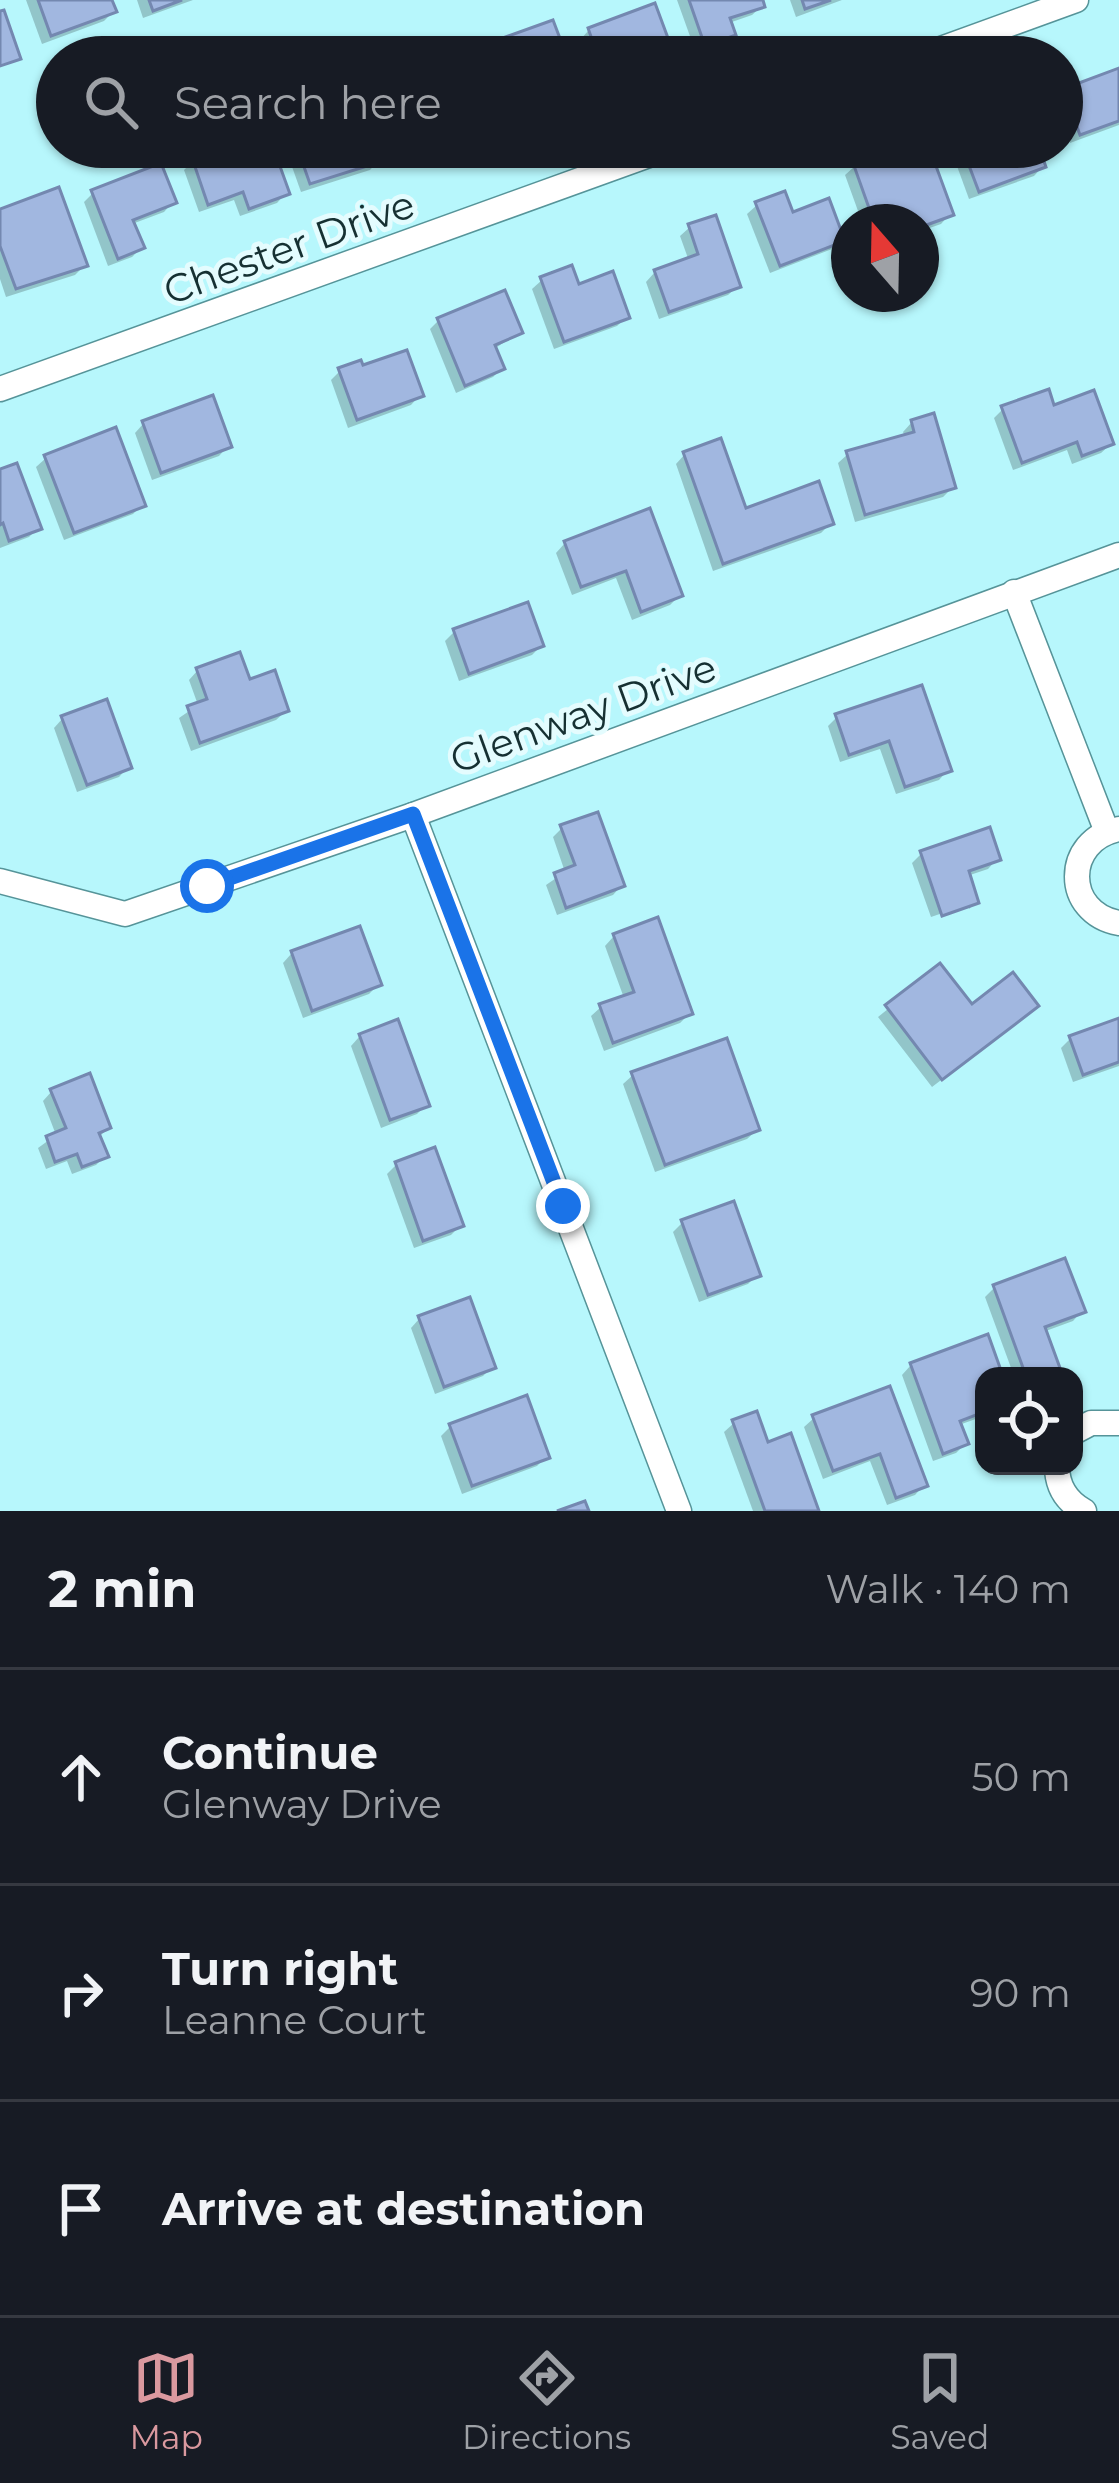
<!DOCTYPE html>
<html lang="en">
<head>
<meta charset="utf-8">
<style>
  body { margin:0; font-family:Montserrat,sans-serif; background:#20242c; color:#f1f3f6 }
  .controls { position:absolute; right:36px; bottom:36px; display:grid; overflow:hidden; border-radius:24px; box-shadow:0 3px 9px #0004 }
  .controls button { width:108px; height:108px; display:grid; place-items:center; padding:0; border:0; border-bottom:3px solid #363941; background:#171b24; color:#f1f3f6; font:60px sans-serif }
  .compass { position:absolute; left:831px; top:204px; width:108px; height:108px; border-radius:50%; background:#171b24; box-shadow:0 3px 9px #0004; rotate:340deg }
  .stop { position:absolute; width:36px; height:36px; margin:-27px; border:9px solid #1a73e8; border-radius:50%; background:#fff }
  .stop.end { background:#1a73e8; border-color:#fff; box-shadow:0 3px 12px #0008 }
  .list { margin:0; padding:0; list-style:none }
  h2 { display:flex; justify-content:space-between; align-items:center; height:156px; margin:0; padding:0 48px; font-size:51px }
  h2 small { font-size:39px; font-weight:400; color:#9ea1a6 }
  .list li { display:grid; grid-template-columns:78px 1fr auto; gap:36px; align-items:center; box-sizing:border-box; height:216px; padding:0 48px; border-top:3px solid #363941 }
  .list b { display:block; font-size:45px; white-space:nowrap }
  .list p { margin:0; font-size:39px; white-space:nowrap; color:#9ea1a6 }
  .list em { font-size:39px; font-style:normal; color:#9ea1a6 }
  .icon { flex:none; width:66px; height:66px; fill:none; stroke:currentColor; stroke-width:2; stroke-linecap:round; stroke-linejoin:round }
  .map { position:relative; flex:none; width:1119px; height:1511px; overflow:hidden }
  .search { position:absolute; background:#171b24; box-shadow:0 3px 9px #0004; left:36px; right:36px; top:36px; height:132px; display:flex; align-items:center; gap:30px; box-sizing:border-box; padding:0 42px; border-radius:66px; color:#9ea1a6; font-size:45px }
  .sheet { height:804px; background:#171b24 }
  nav { display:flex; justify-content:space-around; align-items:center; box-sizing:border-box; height:168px; border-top:3px solid #363941; background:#171b24; font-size:33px; color:#9ea1a6 }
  nav a { display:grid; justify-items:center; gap:6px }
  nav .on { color:#da999f }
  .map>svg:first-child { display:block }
</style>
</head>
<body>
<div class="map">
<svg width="1119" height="1511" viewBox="0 0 1119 1511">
  <rect width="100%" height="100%" fill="#b7f7fc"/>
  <g fill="#0003">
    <polygon points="26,0 109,0 113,12 104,21 42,44"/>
    <polygon points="137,0 193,0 143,18"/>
    <polygon points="677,0 760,0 762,6 752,15 729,23 733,34 723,44 696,53"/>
    <polygon points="790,0 842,0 796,17"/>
    <polygon points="589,30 672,57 586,57 580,40"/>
    <polygon points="1119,72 1119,125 1070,143 1062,120 1062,94"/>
    <polygon points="232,147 270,147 286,193 277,203 240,216 234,200 199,212 184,170 193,161"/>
    <polygon points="285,147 375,147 379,160 370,170 301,192"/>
    <polygon points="400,147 424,147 403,155"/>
    <polygon points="906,147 926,147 950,214 941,224 921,231 921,222 862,222 845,175 855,166"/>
    <polygon points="950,147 1036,147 1043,166 1034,176 969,199"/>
    <polygon points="93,193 173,202 164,212 132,224 141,248 132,257 108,266 84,202"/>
    <polygon points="757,205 791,216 841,240 832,249 770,273 747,214"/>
    <polygon points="0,212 84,266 75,275 6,297 0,279"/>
    <polygon points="690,227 738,286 728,295 659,319 646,282 655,272 689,261 680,236"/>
    <polygon points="542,280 577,288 627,317 617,326 554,349 532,289"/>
    <polygon points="439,320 520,332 494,349 502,368 493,377 456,393 430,329"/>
    <polygon points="340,371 420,395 411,405 348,428 331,380"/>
    <polygon points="1003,409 1052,409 1111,444 1101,453 1072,464 1067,450 1013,470 994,418"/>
    <polygon points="912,422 953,487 943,497 855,522 838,463 848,454 905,437 903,432"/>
    <polygon points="144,423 228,446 219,456 152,480 135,433"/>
    <polygon points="685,454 744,511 831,523 821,533 713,571 676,464"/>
    <polygon points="46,458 142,505 133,514 64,540 36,467"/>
    <polygon points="0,472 38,528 29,537 0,548"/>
    <polygon points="565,543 680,595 670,605 632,620 616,578 572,595 556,553"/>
    <polygon points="454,632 541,646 532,655 459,681 445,641"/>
    <polygon points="198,670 248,682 286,711 276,720 191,751 179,718 198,705 189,680"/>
    <polygon points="921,688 948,770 939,780 896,794 880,749 840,762 828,726 837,717"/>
    <polygon points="63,718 128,767 119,777 77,792 54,728"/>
    <polygon points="562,828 622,885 613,895 557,915 546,885 565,872 553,837"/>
    <polygon points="921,854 997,859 988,869 967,876 976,902 969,909 969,904 931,917 912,863"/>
    <polygon points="614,936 690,1013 680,1023 604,1051 591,1016 601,1007 624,998 605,946"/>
    <polygon points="292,953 378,985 369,994 303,1018 283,963"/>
    <polygon points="940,967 971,1008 1026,1015 932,1087 878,1017"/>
    <polygon points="1119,1021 1119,1066 1073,1082 1061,1048 1070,1039"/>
    <polygon points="360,1036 426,1105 417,1114 381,1128 351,1046"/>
    <polygon points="633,1075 757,1130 747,1139 655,1172 623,1084"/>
    <polygon points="52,1091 108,1128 98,1138 105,1156 96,1165 72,1174 67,1161 46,1169 38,1148 56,1135 43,1101"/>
    <polygon points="396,1165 461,1225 451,1235 414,1248 387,1174"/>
    <polygon points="682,1223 757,1275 748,1284 699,1302 673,1232"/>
    <polygon points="994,1288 1082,1311 1073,1321 1043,1332 1057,1367 1048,1376 1014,1376 985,1297"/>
    <polygon points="420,1318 492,1367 483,1376 435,1394 411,1328"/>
    <polygon points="911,1365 984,1376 984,1416 959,1425 965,1444 956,1453 933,1461 902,1375"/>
    <polygon points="889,1390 924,1485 915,1495 887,1505 870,1461 823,1479 804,1427 814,1418"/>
    <polygon points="734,1423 766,1446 816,1511 753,1511 724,1432"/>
    <polygon points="451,1426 546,1457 537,1466 462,1494 441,1436"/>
  </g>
  <g fill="#a1b7e0" stroke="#7488b0" stroke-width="3">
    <polygon points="38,0 112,0 117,12 51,36"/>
    <polygon points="149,0 182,0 153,11"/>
    <polygon points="689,0 763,0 765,7 730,18 736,35 705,46"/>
    <polygon points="802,0 831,0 805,9"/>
    <polygon points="655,3 675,57 598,57 588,28"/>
    <polygon points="4,10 21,59 0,66 0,11"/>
    <polygon points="553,20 567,57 487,57 483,45"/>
    <polygon points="1119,68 1119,121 1080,135 1063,89"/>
    <polygon points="223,147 273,147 290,194 249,209 243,192 208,205 192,158"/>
    <polygon points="297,147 378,147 383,161 310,184"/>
    <polygon points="897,147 929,147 954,215 921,227 921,222 874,222 853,163"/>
    <polygon points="962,147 1039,147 1046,167 979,192"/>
    <polygon points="161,163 177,203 133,220 145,248 118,259 91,190"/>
    <polygon points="59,187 88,266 16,289 0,246 0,209"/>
    <polygon points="785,191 793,212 829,198 845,241 780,266 755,202"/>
    <polygon points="716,215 741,287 669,312 654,270 698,254 688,224"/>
    <polygon points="572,265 579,284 613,271 630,318 564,342 540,277"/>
    <polygon points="505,290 523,333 495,345 505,369 465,386 437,318"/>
    <polygon points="407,350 424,396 357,420 338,368 361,360 363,365"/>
    <polygon points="1049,389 1054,405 1094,390 1114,444 1082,456 1077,442 1022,463 1001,406"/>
    <polygon points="213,395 232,447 161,473 142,421"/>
    <polygon points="934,413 956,488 865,515 846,451 914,432 911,420"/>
    <polygon points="116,427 146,506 74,533 44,455"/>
    <polygon points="721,438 746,508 819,481 834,524 723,564 683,452"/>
    <polygon points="17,463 42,529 9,541 3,523 0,525 0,469"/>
    <polygon points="650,508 683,596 641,612 626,571 581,587 564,541"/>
    <polygon points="528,602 544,646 469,674 453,629"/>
    <polygon points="240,652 250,679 275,670 289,711 200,743 187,706 207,699 196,668"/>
    <polygon points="922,685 952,771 905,787 889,741 849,755 835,714"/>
    <polygon points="107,699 132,768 87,785 61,716"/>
    <polygon points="598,812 625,886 566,908 554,873 575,865 560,825"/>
    <polygon points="990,827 1001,860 969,871 979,903 942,916 920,851"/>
    <polygon points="658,917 693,1014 613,1043 599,1004 634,992 613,934"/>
    <polygon points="360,926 382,985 312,1011 291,951"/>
    <polygon points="940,963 972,1004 1013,972 1039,1006 942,1080 885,1005"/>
    <polygon points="1119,1018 1119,1062 1083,1075 1069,1036"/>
    <polygon points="398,1019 430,1106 390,1120 359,1034"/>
    <polygon points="727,1038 760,1130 665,1165 631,1072"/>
    <polygon points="90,1073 111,1128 99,1133 109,1157 82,1167 77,1154 55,1162 46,1136 66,1128 50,1089"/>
    <polygon points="435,1147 464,1226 423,1241 395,1162"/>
    <polygon points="734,1201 761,1276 708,1295 681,1220"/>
    <polygon points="1065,1258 1086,1312 1045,1327 1060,1368 1026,1376 993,1285"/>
    <polygon points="470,1297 496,1368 444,1387 418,1316"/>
    <polygon points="988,1334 1003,1376 984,1376 984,1412 960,1421 969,1444 943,1454 910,1363"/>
    <polygon points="890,1386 928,1486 896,1498 880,1454 833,1471 812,1415"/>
    <polygon points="527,1395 550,1458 472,1486 449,1424"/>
    <polygon points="757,1411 768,1442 791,1433 819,1511 765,1511 732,1420"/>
    <polygon points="585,1501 589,1511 557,1511"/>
  </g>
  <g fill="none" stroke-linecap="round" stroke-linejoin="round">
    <g stroke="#569499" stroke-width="27">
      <g id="minor">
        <polyline points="919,57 1076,0"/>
        <polyline points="0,389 671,147"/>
        <polyline points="1014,592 1107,832"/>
        <polyline points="413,815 679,1511"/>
        <path d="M1119 829C1063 840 1063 913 1119 923"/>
        <polyline points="0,881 125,914 413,815 1119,555"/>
        <polyline points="1074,1432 1091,1423 1119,1423"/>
        <path d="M1057 1466C1057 1486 1066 1501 1084 1511"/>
      </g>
    </g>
    <use href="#minor" stroke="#fff" stroke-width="24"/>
  </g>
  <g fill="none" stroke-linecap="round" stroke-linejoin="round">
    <polyline stroke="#1a73e8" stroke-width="15" points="207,886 413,814 563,1206"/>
  </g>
  <g text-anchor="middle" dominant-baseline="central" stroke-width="10" stroke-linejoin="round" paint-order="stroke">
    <g font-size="39" fill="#163032" stroke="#e4fcfe">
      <text transform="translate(289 247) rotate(-20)">Chester Drive</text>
      <text transform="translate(583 713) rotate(-20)">Glenway Drive</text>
    </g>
  </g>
</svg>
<div class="controls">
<button><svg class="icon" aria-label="locate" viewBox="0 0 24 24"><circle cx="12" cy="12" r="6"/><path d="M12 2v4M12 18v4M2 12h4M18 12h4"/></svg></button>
</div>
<svg class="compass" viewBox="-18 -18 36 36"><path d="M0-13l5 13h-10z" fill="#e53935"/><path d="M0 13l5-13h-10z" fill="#9ea1a6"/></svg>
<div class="stop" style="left:207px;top:886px"></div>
<div class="stop end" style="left:563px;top:1206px"></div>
<div class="search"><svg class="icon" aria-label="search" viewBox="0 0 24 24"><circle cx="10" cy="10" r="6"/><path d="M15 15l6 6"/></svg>Search here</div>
</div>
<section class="sheet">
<h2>2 min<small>Walk · 140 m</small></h2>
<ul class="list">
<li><svg class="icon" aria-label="ahead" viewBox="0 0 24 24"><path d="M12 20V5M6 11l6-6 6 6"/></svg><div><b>Continue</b><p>Glenway Drive</p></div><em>50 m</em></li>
<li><svg class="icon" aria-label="right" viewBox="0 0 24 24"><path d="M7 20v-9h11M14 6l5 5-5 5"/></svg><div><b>Turn right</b><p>Leanne Court</p></div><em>90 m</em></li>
<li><svg class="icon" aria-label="arrive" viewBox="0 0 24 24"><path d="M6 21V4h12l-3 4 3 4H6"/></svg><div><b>Arrive at destination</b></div></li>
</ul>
</section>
<nav>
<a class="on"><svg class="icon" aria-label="map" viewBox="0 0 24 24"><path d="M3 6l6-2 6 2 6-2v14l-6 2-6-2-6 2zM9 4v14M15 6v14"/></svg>Map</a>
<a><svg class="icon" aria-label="directions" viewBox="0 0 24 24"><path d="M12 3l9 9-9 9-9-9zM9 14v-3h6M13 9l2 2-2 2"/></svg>Directions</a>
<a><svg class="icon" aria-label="saved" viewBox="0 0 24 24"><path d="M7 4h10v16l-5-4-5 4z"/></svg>Saved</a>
</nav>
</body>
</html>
